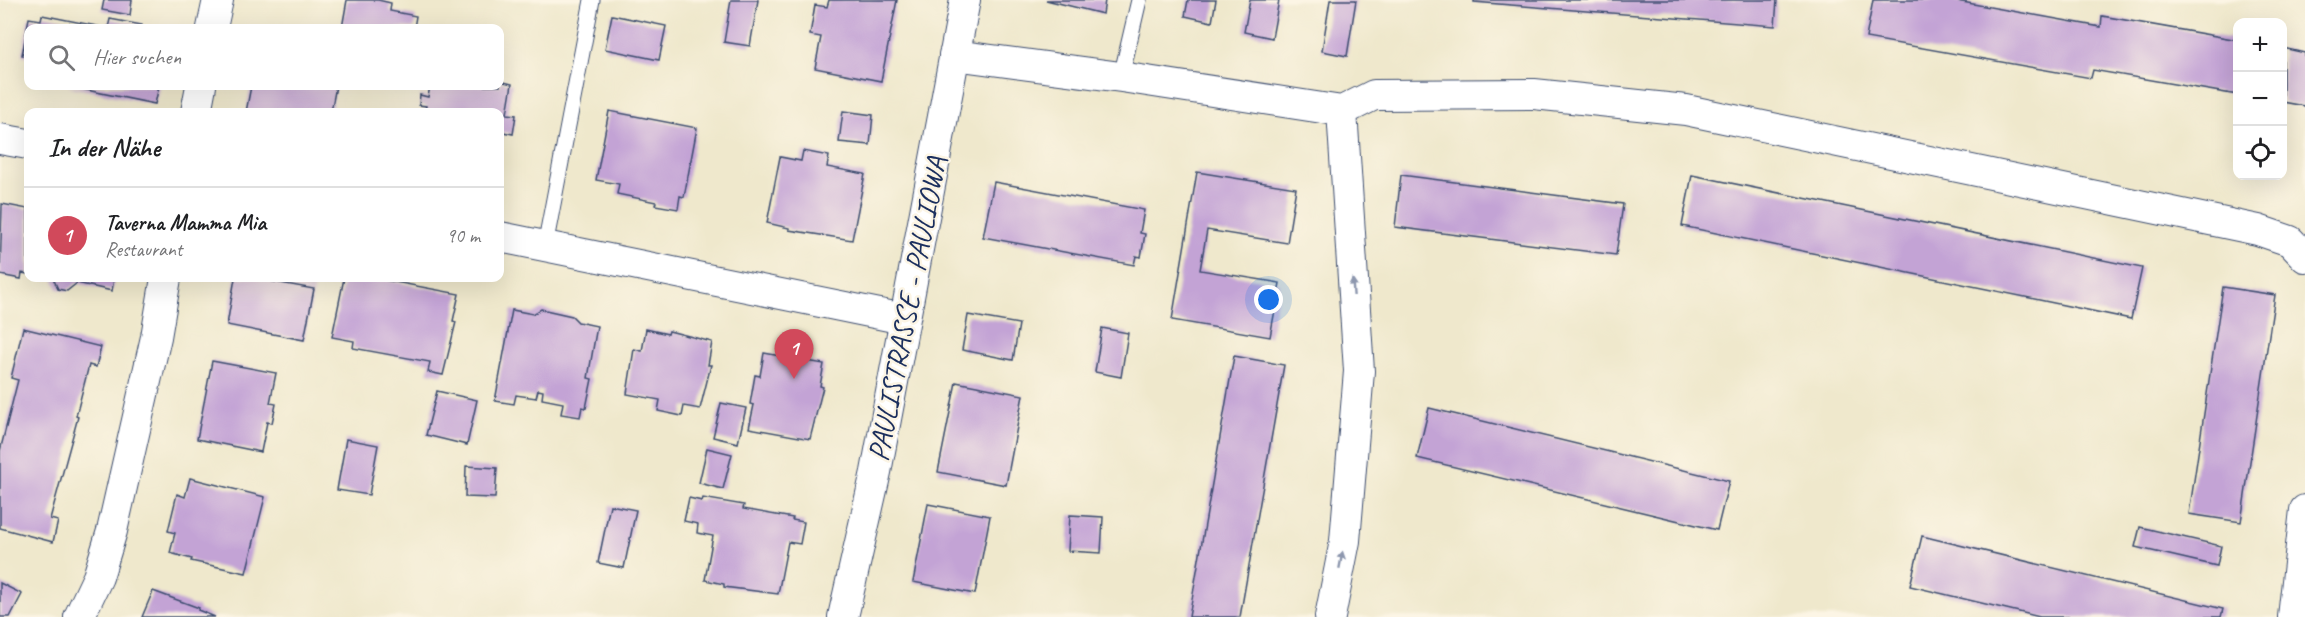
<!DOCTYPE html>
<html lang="de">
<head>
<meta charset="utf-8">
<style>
  body { margin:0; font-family:Caveat,sans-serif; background:#f6f6f6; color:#202124 }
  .controls { position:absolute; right:18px; top:18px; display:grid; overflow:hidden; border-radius:12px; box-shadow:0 6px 24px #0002 }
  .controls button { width:54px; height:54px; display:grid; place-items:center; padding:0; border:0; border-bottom:2px solid #e0e0e0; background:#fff; color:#202124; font:30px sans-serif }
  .you { position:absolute; left:1269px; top:300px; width:21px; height:21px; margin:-15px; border:4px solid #fff; border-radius:50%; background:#1a73e8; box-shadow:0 0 0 9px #1a73e833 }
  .badge { display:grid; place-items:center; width:39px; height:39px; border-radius:50%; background:#d1495b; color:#fff; font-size:20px; font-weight:700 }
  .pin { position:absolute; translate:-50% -50px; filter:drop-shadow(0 2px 3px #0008) }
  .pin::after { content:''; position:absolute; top:32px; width:21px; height:18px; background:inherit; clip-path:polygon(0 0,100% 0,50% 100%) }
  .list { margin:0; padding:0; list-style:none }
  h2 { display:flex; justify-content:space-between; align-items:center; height:78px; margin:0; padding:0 24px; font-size:26px }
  h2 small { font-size:20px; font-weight:400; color:#757577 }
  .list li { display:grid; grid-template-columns:39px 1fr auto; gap:18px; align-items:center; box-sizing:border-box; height:96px; padding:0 24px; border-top:2px solid #e0e0e0 }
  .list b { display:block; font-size:22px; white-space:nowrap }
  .list p { margin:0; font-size:20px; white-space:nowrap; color:#757577 }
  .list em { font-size:20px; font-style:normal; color:#757577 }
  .icon { flex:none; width:33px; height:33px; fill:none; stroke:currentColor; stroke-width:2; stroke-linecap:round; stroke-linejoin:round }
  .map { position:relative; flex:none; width:2305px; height:617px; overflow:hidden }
  .search { position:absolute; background:#fff; box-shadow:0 6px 24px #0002; left:24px; top:24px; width:480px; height:66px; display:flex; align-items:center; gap:15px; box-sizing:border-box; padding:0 21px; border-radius:12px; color:#757577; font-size:22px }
  .panel { position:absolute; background:#fff; box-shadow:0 6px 24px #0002; left:24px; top:108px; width:480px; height:174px; border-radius:12px }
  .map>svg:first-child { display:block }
</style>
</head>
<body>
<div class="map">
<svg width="2305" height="617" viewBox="0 0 2305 617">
  <rect width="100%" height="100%" fill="#fcf5e5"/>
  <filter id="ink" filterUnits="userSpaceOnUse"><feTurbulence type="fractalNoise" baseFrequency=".0167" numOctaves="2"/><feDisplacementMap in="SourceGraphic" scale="12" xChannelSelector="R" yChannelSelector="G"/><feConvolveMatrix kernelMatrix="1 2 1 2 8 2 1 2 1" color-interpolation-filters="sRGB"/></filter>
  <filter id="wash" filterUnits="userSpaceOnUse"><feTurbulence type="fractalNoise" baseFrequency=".008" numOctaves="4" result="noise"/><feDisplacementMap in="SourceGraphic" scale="24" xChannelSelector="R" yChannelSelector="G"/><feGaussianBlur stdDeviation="1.35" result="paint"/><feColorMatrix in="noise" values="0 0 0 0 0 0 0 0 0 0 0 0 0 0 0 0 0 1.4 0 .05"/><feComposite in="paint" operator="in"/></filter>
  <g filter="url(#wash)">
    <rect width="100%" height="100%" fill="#efe8cc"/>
    <g id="blocks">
      <g fill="#c3a3d5">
        <polygon points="104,0 132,0 130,15 102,10"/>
        <polygon points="347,0 378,0 391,3 390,11 416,16 414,28 342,28"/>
        <polygon points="731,0 758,0 750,46 724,42"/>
        <polygon points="829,0 897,0 881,81 815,68 821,37 810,35 815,5 827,7"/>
        <polygon points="1046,0 1105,0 1103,14"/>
        <polygon points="1188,0 1216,0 1212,22 1185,16"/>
        <polygon points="1250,0 1279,0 1272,38 1244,32"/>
        <polygon points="1330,0 1356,0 1347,56 1322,51"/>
        <polygon points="1474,0 1777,0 1775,26 1474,2"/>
        <polygon points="1873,0 1951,0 2101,27 2102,16 2238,40 2238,95 2093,70 2091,78 1866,38"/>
        <polygon points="42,15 102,27 102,28 27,28 29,18 41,20"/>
        <polygon points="612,15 666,26 659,60 605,49"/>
        <polygon points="110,19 142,25 142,28 108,28"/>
        <polygon points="27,29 28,29 28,56 22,55"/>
        <polygon points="2283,48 2305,53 2305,106 2283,102"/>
        <polygon points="500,81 512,84 507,114 516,115 513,134 503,132 501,144 500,112 425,112 426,106 419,105 420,95 428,97 430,86 500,86"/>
        <polygon points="67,86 159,86 155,104"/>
        <polygon points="251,86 336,86 331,112 246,112"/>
        <polygon points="609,111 697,128 684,197 680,196 678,209 655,205 656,202 617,194 619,184 596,180"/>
        <polygon points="843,111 873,115 870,145 839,142"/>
        <polygon points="803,151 829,156 827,167 865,174 852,240 789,230 789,228 767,223 780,157 801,161"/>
        <polygon points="1197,172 1296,188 1287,243 1207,230 1200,270 1280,283 1270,337 1172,320"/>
        <polygon points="1401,175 1623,204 1616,255 1395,227"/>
        <polygon points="1692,175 2142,268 2131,319 1682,226"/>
        <polygon points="994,182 1144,210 1140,233 1145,234 1141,257 1136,256 1134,265 983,237"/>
        <polygon points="2,204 28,209 28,274 22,273 21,279 0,275"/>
        <polygon points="53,278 114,278 112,291 77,283 67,291 58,289"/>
        <polygon points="235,278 253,278 314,289 304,340 227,325"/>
        <polygon points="344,278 374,278 459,294 453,321 456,322 443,375 428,372 430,362 353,348 354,341 332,337"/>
        <polygon points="2223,287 2275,295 2241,522 2189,514"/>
        <polygon points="541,309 572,316 578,322 597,326 588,378 592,379 586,408 582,407 580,417 561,414 563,403 542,399 543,391 538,390 536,398 516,395 514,404 495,401 512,310 533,314"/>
        <polygon points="968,315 1019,324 1013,360 962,350"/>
        <polygon points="23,328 101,347 96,367 89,365 76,416 78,417 50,519 58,521 53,542 0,528 0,451 18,380 11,378"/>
        <polygon points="1102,328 1128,333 1121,377 1095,372"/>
        <polygon points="646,329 668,334 669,331 712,342 708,365 711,365 700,409 684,406 682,416 658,411 660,400 627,394 634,349 642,351"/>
        <polygon points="764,353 824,364 820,386 823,387 810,439 749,428 754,405 750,404 755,375 760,376"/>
        <polygon points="1234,356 1284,365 1240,617 1189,617"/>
        <polygon points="212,361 276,373 270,403 276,404 272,423 267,422 261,452 197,439"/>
        <polygon points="956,382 1023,395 1006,485 938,472"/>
        <polygon points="437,391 477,400 467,445 426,435"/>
        <polygon points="721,403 746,408 738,443 713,437"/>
        <polygon points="1429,408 1729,481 1717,530 1417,458"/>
        <polygon points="346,439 378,445 369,495 337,490"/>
        <polygon points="707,448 732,454 723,489 699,483"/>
        <polygon points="466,466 497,468 495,498 465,497"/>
        <polygon points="190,478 265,497 246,573 191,561 192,559 170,553 175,533 168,531 177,494 185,497"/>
        <polygon points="689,498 702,501 703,498 744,505 743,509 793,518 792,520 804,522 800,544 788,542 778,594 724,587 724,584 705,580 713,536 697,533 698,524 684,521"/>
        <polygon points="928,504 990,516 975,594 913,582"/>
        <polygon points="610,505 636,510 624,568 598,563"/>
        <polygon points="1070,515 1103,517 1101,553 1068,551"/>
        <polygon points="2140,527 2221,546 2217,566 2135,547"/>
        <polygon points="1922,536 2223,609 2221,617 2040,617 1910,586"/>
        <polygon points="0,583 22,594 10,617 0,617"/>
        <polygon points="153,591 199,608 198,610 215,617 142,617"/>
      </g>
    </g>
  </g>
  <g filter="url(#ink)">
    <use href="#blocks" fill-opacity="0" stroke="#3b4b6e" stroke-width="1.5"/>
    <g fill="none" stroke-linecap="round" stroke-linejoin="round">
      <g stroke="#3b4b6e" stroke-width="17">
        <g id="service">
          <polyline points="1121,77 1139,0"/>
          <polyline points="545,246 592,0"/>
        </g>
      </g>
      <g stroke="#3b4b6e" stroke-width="32">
        <g id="minor">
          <polyline points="212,28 218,0"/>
          <polyline points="954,55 1121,77 1342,111 1374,95 1534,94 1686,110 2258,230 2290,241 2305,257"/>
          <polyline points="196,112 201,86"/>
          <polyline points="0,139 28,144"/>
          <polyline points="500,237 904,319"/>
          <polyline points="79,617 98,577 112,531 156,337 166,278"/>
          <polyline points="843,617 876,472 965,0"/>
          <polyline points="1330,617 1345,541 1359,371 1342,111"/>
          <polyline points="2293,617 2305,510"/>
        </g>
      </g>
      <use href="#service" stroke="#fff" stroke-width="15"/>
      <use href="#minor" stroke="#fff" stroke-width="30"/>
    </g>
    <defs><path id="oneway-solid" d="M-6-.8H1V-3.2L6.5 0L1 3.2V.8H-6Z" transform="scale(1.5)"/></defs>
    <g fill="#8d97ae">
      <use href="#oneway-solid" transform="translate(1353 287) rotate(-94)"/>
      <use href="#oneway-solid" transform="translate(1341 560) rotate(-79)"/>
    </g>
  </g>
  <g text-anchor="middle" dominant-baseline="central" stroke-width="5" stroke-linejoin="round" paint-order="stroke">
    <g font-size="30" fill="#1b2f5e" stroke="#fcf5e5">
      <text transform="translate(907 309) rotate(-79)">PAULISTRASSE - PAULIOWA</text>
    </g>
  </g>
</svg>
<div class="controls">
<button>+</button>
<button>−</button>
<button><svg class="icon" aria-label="locate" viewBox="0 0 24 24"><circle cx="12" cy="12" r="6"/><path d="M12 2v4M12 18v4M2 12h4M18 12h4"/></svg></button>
</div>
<div class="you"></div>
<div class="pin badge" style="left:794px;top:379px">1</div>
<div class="search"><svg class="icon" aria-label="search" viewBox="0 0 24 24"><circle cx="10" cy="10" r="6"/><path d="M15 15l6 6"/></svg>Hier suchen</div>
<section class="panel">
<h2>In der Nähe<small></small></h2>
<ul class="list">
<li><span class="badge">1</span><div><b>Taverna Mamma Mia</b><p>Restaurant</p></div><em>90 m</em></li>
</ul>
</section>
</div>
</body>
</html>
